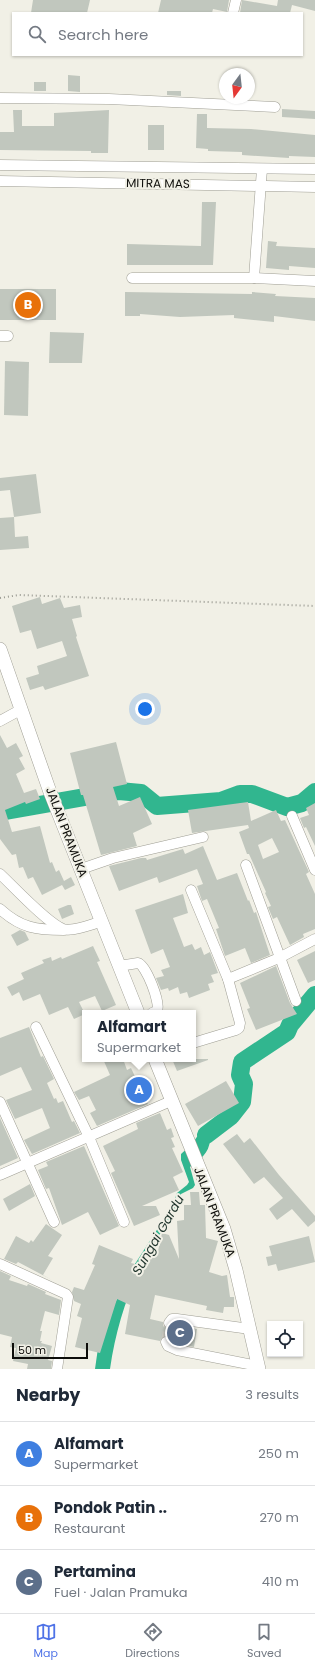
<!DOCTYPE html>
<html lang="en">
<head>
<meta charset="utf-8">
<style>
  body { margin:0; font-family:Poppins,sans-serif; background:#f2f2f3; color:#1f2937 }
  .controls { position:absolute; right:12px; bottom:12px; display:grid; overflow:hidden; border-radius:0px; box-shadow:0 1px 3px #0004 }
  .controls button { width:36px; height:36px; display:grid; place-items:center; padding:0; border:0; border-bottom:1px solid #e0e1e3; background:#fff; color:#1f2937; font:20px sans-serif }
  .compass { position:absolute; left:219px; top:68px; width:36px; height:36px; border-radius:50%; background:#fff; box-shadow:0 1px 3px #0004; rotate:195deg }
  .scale { position:absolute; left:12px; bottom:10px; width:76px; box-sizing:border-box; padding-left:4px; border:2px solid #0d0d0a; border-top:0; font-size:11px; line-height:14px; white-space:nowrap; color:#0d0d0a; -webkit-text-stroke:3px #f1f0e6; paint-order:stroke }
  .you { position:absolute; left:145px; top:709px; width:14px; height:14px; margin:-10px; border:3px solid #fff; border-radius:50%; background:#1a73e8; box-shadow:0 0 0 6px #1a73e833 }
  .badge { display:grid; place-items:center; width:26px; height:26px; border-radius:50%; background:#4f73e7; color:#fff; font-size:13px; font-weight:700 }
  .pin { position:absolute; translate:-50% -50%; border:2px solid #fff; box-shadow:0 1px 4px #0006 }
  .popup { position:absolute; left:82px; top:1010px; width:114px; height:52px; box-sizing:border-box; display:grid; place-content:center; border-radius:0px; background:#fff; filter:drop-shadow(0 1px 3px #0005); font-size:13px; white-space:nowrap; color:#747a83 }
  .popup b { font-size:15px; color:#1f2937 }
  .popup::after { content:''; position:absolute; left:50%; top:100%; margin-left:-8px; border:8px solid transparent; border-top-color:#fff }
  .list { margin:0; padding:0; list-style:none }
  h2 { display:flex; justify-content:space-between; align-items:center; height:52px; margin:0; padding:0 16px; font-size:17px }
  h2 small { font-size:13px; font-weight:400; color:#747a83 }
  .list li { display:grid; grid-template-columns:26px 1fr auto; gap:12px; align-items:center; box-sizing:border-box; height:64px; padding:0 16px; border-top:1px solid #e0e1e3 }
  .list b { display:block; font-size:15px; white-space:nowrap }
  .list p { margin:0; font-size:13px; white-space:nowrap; color:#747a83 }
  .list em { font-size:13px; font-style:normal; color:#747a83 }
  .icon { flex:none; width:22px; height:22px; fill:none; stroke:currentColor; stroke-width:2; stroke-linecap:round; stroke-linejoin:round }
  .map { position:relative; flex:none; width:315px; height:1369px; overflow:hidden }
  .search { position:absolute; background:#fff; box-shadow:0 1px 3px #0004; left:12px; right:12px; top:12px; height:44px; display:flex; align-items:center; gap:10px; box-sizing:border-box; padding:0 14px; border-radius:0px; color:#747a83; font-size:15px }
  .sheet { height:244px; background:#fff }
  nav { display:flex; justify-content:space-around; align-items:center; box-sizing:border-box; height:56px; border-top:1px solid #e0e1e3; background:#fff; font-size:11px; color:#747a83 }
  nav a { display:grid; justify-items:center; gap:2px }
  nav .on { color:#4f73e7 }
  .map>svg:first-child { display:block }
</style>
</head>
<body>
<div class="map">
<svg width="315" height="1369" viewBox="0 0 315 1369">
  <rect width="100%" height="100%" fill="#f1f0e6"/>
  <path fill="#31b68f" d="M223 1116 230 1124 210 1140C209 1154 200 1159 190 1167L195 1185 193 1188 181 1194C177 1217 158 1233 148 1253 128 1289 116 1328 110 1369H95L98 1348 111 1311 133 1267 171 1208 177 1193 187 1185 189 1182 181 1160V1154L192 1144 201 1131Z"/>
  <g fill="none" stroke-linecap="round" stroke-linejoin="round">
    <g stroke="#31b68f" stroke-width="18">
      <polyline points="0,812 119,791 141,793 157,806 221,801 240,794 252,794 287,807 302,803 315,792"/>
      <polyline points="206,1135 231,1116 242,1102 244,1084 240,1075 242,1062 287,1032 290,1025 315,995"/>
    </g>
  </g>
  <g fill="#c1c7be" fill-rule="evenodd">
    <polygon points="33,0 90,0 87,13 31,13"/>
    <polygon points="161,0 229,0 227,12 213,9 212,13 158,13"/>
    <polygon points="242,0 277,6 278,0 315,0 315,11 292,5 290,13 240,13"/>
    <polygon points="68,75 80,76 80,92 68,91"/>
    <rect x="34" y="82" width="12" height="9"/>
    <polygon points="167,91 181,91 181,96 167,95"/>
    <polygon points="282,109 315,111 315,119 282,117"/>
    <polygon points="13,110 22,110 22,126 54,126 54,113 109,110 108,153 91,153 91,151 0,150 0,132 14,132"/>
    <polygon points="197,114 207,114 207,128 251,129 315,135 315,157 289,156 289,158 242,155 242,152 208,151 208,149 196,148"/>
    <rect x="148" y="125" width="16" height="25"/>
    <polygon points="202,202 216,202 213,265 127,265 127,244 201,246"/>
    <polygon points="268,241 277,242 276,246 315,248 315,268 289,266 289,270 266,268"/>
    <rect x="0" y="289" width="56" height="31"/>
    <polygon points="125,292 252,294 252,292 276,294 275,296 315,298 315,321 274,316 274,322 234,318 234,315 180,317 140,314 140,316 125,316"/>
    <polygon points="50,332 84,333 82,363 49,363"/>
    <polygon points="5,361 29,362 28,416 4,415"/>
    <polygon points="36,474 41,513 14,517 10,490 0,491 0,478"/>
    <polygon points="14,517 15,537 28,536 29,548 0,550 0,518"/>
    <polygon points="40,597 42,604 60,598 64,608 80,605 82,617 72,619 77,636 76,637 89,676 45,690 43,686 30,690 26,678 39,674 37,666 67,656 62,641 37,649 31,630 20,633 12,606"/>
    <polygon points="0,735 7,748 16,743 23,756 19,758 25,769 16,774 24,793 36,789 40,799 26,804 25,802 5,810 12,832 40,826 50,863 52,862 56,872 59,870 64,881 71,877 75,885 65,890 62,885 42,895 33,877 28,879 23,867 19,868 16,854 12,855 0,839"/>
    <polygon points="116,742 127,784 113,787 119,806 140,797 152,824 133,833 137,846 101,855 83,795 81,795 70,753"/>
    <path d="M248 802 251 821 276 810 281 821 285 820 309 872 306 874 315 894V929L303 934 304 937 290 945 277 917 273 919 268 907 271 906 265 893 266 892 249 854H247L239 832 249 828 248 825 192 833 188 810ZM272 838 279 852 263 859 258 845Z"/>
    <polygon points="315,803 315,846 306,827 304,828 300,818 309,815 306,808"/>
    <polygon points="203,846 217,880 237,873 248,901 249,900 254,913 256,912 270,955 251,963 245,948 225,956 216,929 219,928 207,899 202,901 197,886 203,884 197,869 159,883 157,877 119,891 109,866 141,858 146,858 147,860 183,849 185,854"/>
    <polygon points="183,894 188,913 173,918 184,947 192,944 195,950 201,947 204,955 210,952 218,973 211,975 214,982 208,984 210,990 189,998 187,992 180,994 178,987 169,991 168,988 161,990 156,978 164,976 161,970 170,967 163,949 151,954 135,910"/>
    <polygon points="68,905 71,905 74,914 62,919 58,909"/>
    <polygon points="20,930 25,932 29,940 17,946 11,935"/>
    <polygon points="93,946 100,961 97,962 116,1005 102,1011 95,996 79,1002 85,1014 74,1019 68,1007 49,1015 40,994 23,1001 19,992 12,996 7,987 24,979 21,973 44,963 42,960 51,957 52,961 61,957 62,959"/>
    <polygon points="315,951 315,980 308,983 297,960"/>
    <polygon points="276,966 290,1003 297,1014 256,1030 247,1009 250,1008 240,983"/>
    <polygon points="29,1027 41,1057 43,1056 54,1079 47,1083 54,1099 56,1098 58,1103 63,1101 72,1122 74,1121 80,1133 32,1154 24,1140 50,1128 42,1108 15,1119 6,1100 32,1090 21,1067 0,1076 0,1038"/>
    <polygon points="103,1059 123,1059 127,1070 131,1068 148,1104 97,1126 90,1113 96,1110 89,1096 79,1100 74,1092 110,1075"/>
    <polygon points="172,1059 208,1059 208,1060 177,1071"/>
    <polygon points="226,1081 239,1103 198,1126 185,1104"/>
    <polygon points="160,1113 167,1130 171,1128 174,1137 171,1138 175,1147 172,1148 183,1172 173,1177 179,1190 142,1206 156,1206 160,1215 134,1226 111,1173 115,1171 103,1146 138,1129 136,1123"/>
    <polygon points="0,1118 18,1158 0,1166"/>
    <polygon points="237,1134 244,1143 250,1138 279,1175 315,1216 315,1221 308,1227 292,1209 277,1220 269,1209 283,1198 264,1177 254,1184 223,1144"/>
    <polygon points="84,1146 119,1226 100,1235 88,1212 62,1225 49,1188 46,1189 38,1170 48,1166 46,1162"/>
    <polygon points="30,1184 35,1196 9,1211 3,1199"/>
    <polygon points="190,1192 199,1192 200,1205 205,1205 206,1238 218,1241 209,1272 222,1276 227,1275 230,1297 234,1297 234,1307 224,1307 223,1313 206,1310 207,1306 155,1295 150,1319 163,1322 163,1326 168,1329 175,1326 197,1329 194,1347 179,1344 167,1336 163,1336 160,1341 125,1334 130,1305 117,1299 100,1353 75,1347 82,1318 77,1316 81,1304 74,1301 72,1292 74,1287 84,1290 95,1265 92,1264 99,1245 133,1259 131,1263 147,1267 152,1250 158,1251 162,1233 169,1235 179,1259 177,1221 184,1220 184,1205 191,1205"/>
    <polygon points="46,1224 62,1235 48,1256 53,1258 43,1275 52,1280 18,1262 16,1264 4,1259 16,1236 29,1243 31,1240 33,1242"/>
    <polygon points="309,1236 315,1262 278,1271 276,1264 268,1266 266,1257 272,1256 269,1246"/>
    <polygon points="0,1271 11,1276 9,1280 27,1286 28,1284 46,1292 45,1294 61,1300 59,1315 45,1311 40,1331 42,1331 40,1341 42,1341 41,1343 52,1346 48,1360 52,1361 51,1369 27,1369 28,1364 13,1361 16,1348 10,1347 12,1337 0,1334"/>
  </g>
  <g fill="none" stroke-linecap="round" stroke-linejoin="round">
    <polyline stroke="#cfcec5" stroke-width="10" stroke-dasharray="10 5" stroke-linecap="butt" points="166,1342 169,1323"/>
    <g stroke="#9f9e94" stroke-width="11">
      <g id="minor">
        <polyline points="233,13 236,0"/>
        <polyline points="0,98 109,99 275,107"/>
        <polyline points="0,165 315,169"/>
        <polyline points="0,181 315,187"/>
        <polyline points="132,278 254,278 315,281"/>
        <polyline points="254,278 262,169"/>
        <polyline points="0,336 8,336"/>
        <polyline points="0,721 22,709"/>
        <polyline points="292,816 315,870"/>
        <polyline points="246,865 296,1001"/>
        <polyline points="81,869 113,858 203,837"/>
        <path d="M0 874C14 887 47 923 63 929 72 932 93 924 102 921"/>
        <polyline points="191,890 228,979 240,1023 239,1028 236,1030 193,1043"/>
        <path d="M0 909C21 928 36 930 64 930"/>
        <path d="M119 966 138 963C146 965 161 1003 157 1011L152 1013"/>
        <polyline points="228,979 279,958 315,939"/>
        <polyline points="36,1027 89,1137 124,1222"/>
        <polyline points="0,1102 54,1222"/>
        <polyline points="0,1175 171,1101"/>
        <polyline points="0,1264 66,1294 68,1297 57,1369"/>
        <polyline points="169,1323 172,1319 177,1319 250,1329"/>
        <polyline points="166,1342 168,1346 177,1350 258,1366"/>
      </g>
    </g>
    <g stroke="#9f9e94" stroke-width="14">
      <g id="major">
        <polyline points="0,649 50,792 138,1013"/>
        <polyline points="155,1059 224,1229 236,1270 259,1369"/>
      </g>
    </g>
    <polyline stroke="#9a9a92" stroke-width="2" stroke-dasharray="1 3" stroke-linecap="butt" points="0,598 19,595 315,606"/>
    <use href="#minor" stroke="#fff" stroke-width="10"/>
    <use href="#major" stroke="#fff" stroke-width="13"/>
  </g>
  <g text-anchor="middle" dominant-baseline="central" stroke-width="4" stroke-linejoin="round" paint-order="stroke">
    <g font-size="12" fill="#0d0d0a" stroke="#f1f0e6">
      <text transform="translate(158 183) rotate(1)">MITRA MAS</text>
      <text transform="translate(67 832) rotate(69)">JALAN PRAMUKA</text>
      <text transform="translate(215 1212) rotate(69)">JALAN PRAMUKA</text>
    </g>
    <g font-size="13" font-style="italic" fill="#1d322a" stroke="#f1f0e6">
      <text transform="translate(158 1235) rotate(-60)">Sungai Gardu</text>
    </g>
  </g>
</svg>
<div class="controls">
<button><svg class="icon" aria-label="locate" viewBox="0 0 24 24"><circle cx="12" cy="12" r="6"/><path d="M12 2v4M12 18v4M2 12h4M18 12h4"/></svg></button>
</div>
<svg class="compass" viewBox="-18 -18 36 36"><path d="M0-13l5 13h-10z" fill="#e53935"/><path d="M0 13l5-13h-10z" fill="#747a83"/></svg>
<div class="scale">50 m</div>
<div class="you"></div>
<div class="pin badge" style="left:139px;top:1090px;background:#3f7fe0">A</div>
<div class="popup"><b>Alfamart</b>Supermarket</div>
<div class="pin badge" style="left:28px;top:305px;background:#e8710a">B</div>
<div class="pin badge" style="left:180px;top:1333px;background:#5c6f8a">C</div>
<div class="search"><svg class="icon" aria-label="search" viewBox="0 0 24 24"><circle cx="10" cy="10" r="6"/><path d="M15 15l6 6"/></svg>Search here</div>
</div>
<section class="sheet">
<h2>Nearby<small>3 results</small></h2>
<ul class="list">
<li><span class="badge" style="background:#3f7fe0">A</span><div><b>Alfamart</b><p>Supermarket</p></div><em>250 m</em></li>
<li><span class="badge" style="background:#e8710a">B</span><div><b>Pondok Patin ..</b><p>Restaurant</p></div><em>270 m</em></li>
<li><span class="badge" style="background:#5c6f8a">C</span><div><b>Pertamina</b><p>Fuel · Jalan Pramuka</p></div><em>410 m</em></li>
</ul>
</section>
<nav>
<a class="on"><svg class="icon" aria-label="map" viewBox="0 0 24 24"><path d="M3 6l6-2 6 2 6-2v14l-6 2-6-2-6 2zM9 4v14M15 6v14"/></svg>Map</a>
<a><svg class="icon" aria-label="directions" viewBox="0 0 24 24"><path d="M12 3l9 9-9 9-9-9zM9 14v-3h6M13 9l2 2-2 2"/></svg>Directions</a>
<a><svg class="icon" aria-label="saved" viewBox="0 0 24 24"><path d="M7 4h10v16l-5-4-5 4z"/></svg>Saved</a>
</nav>
</body>
</html>
